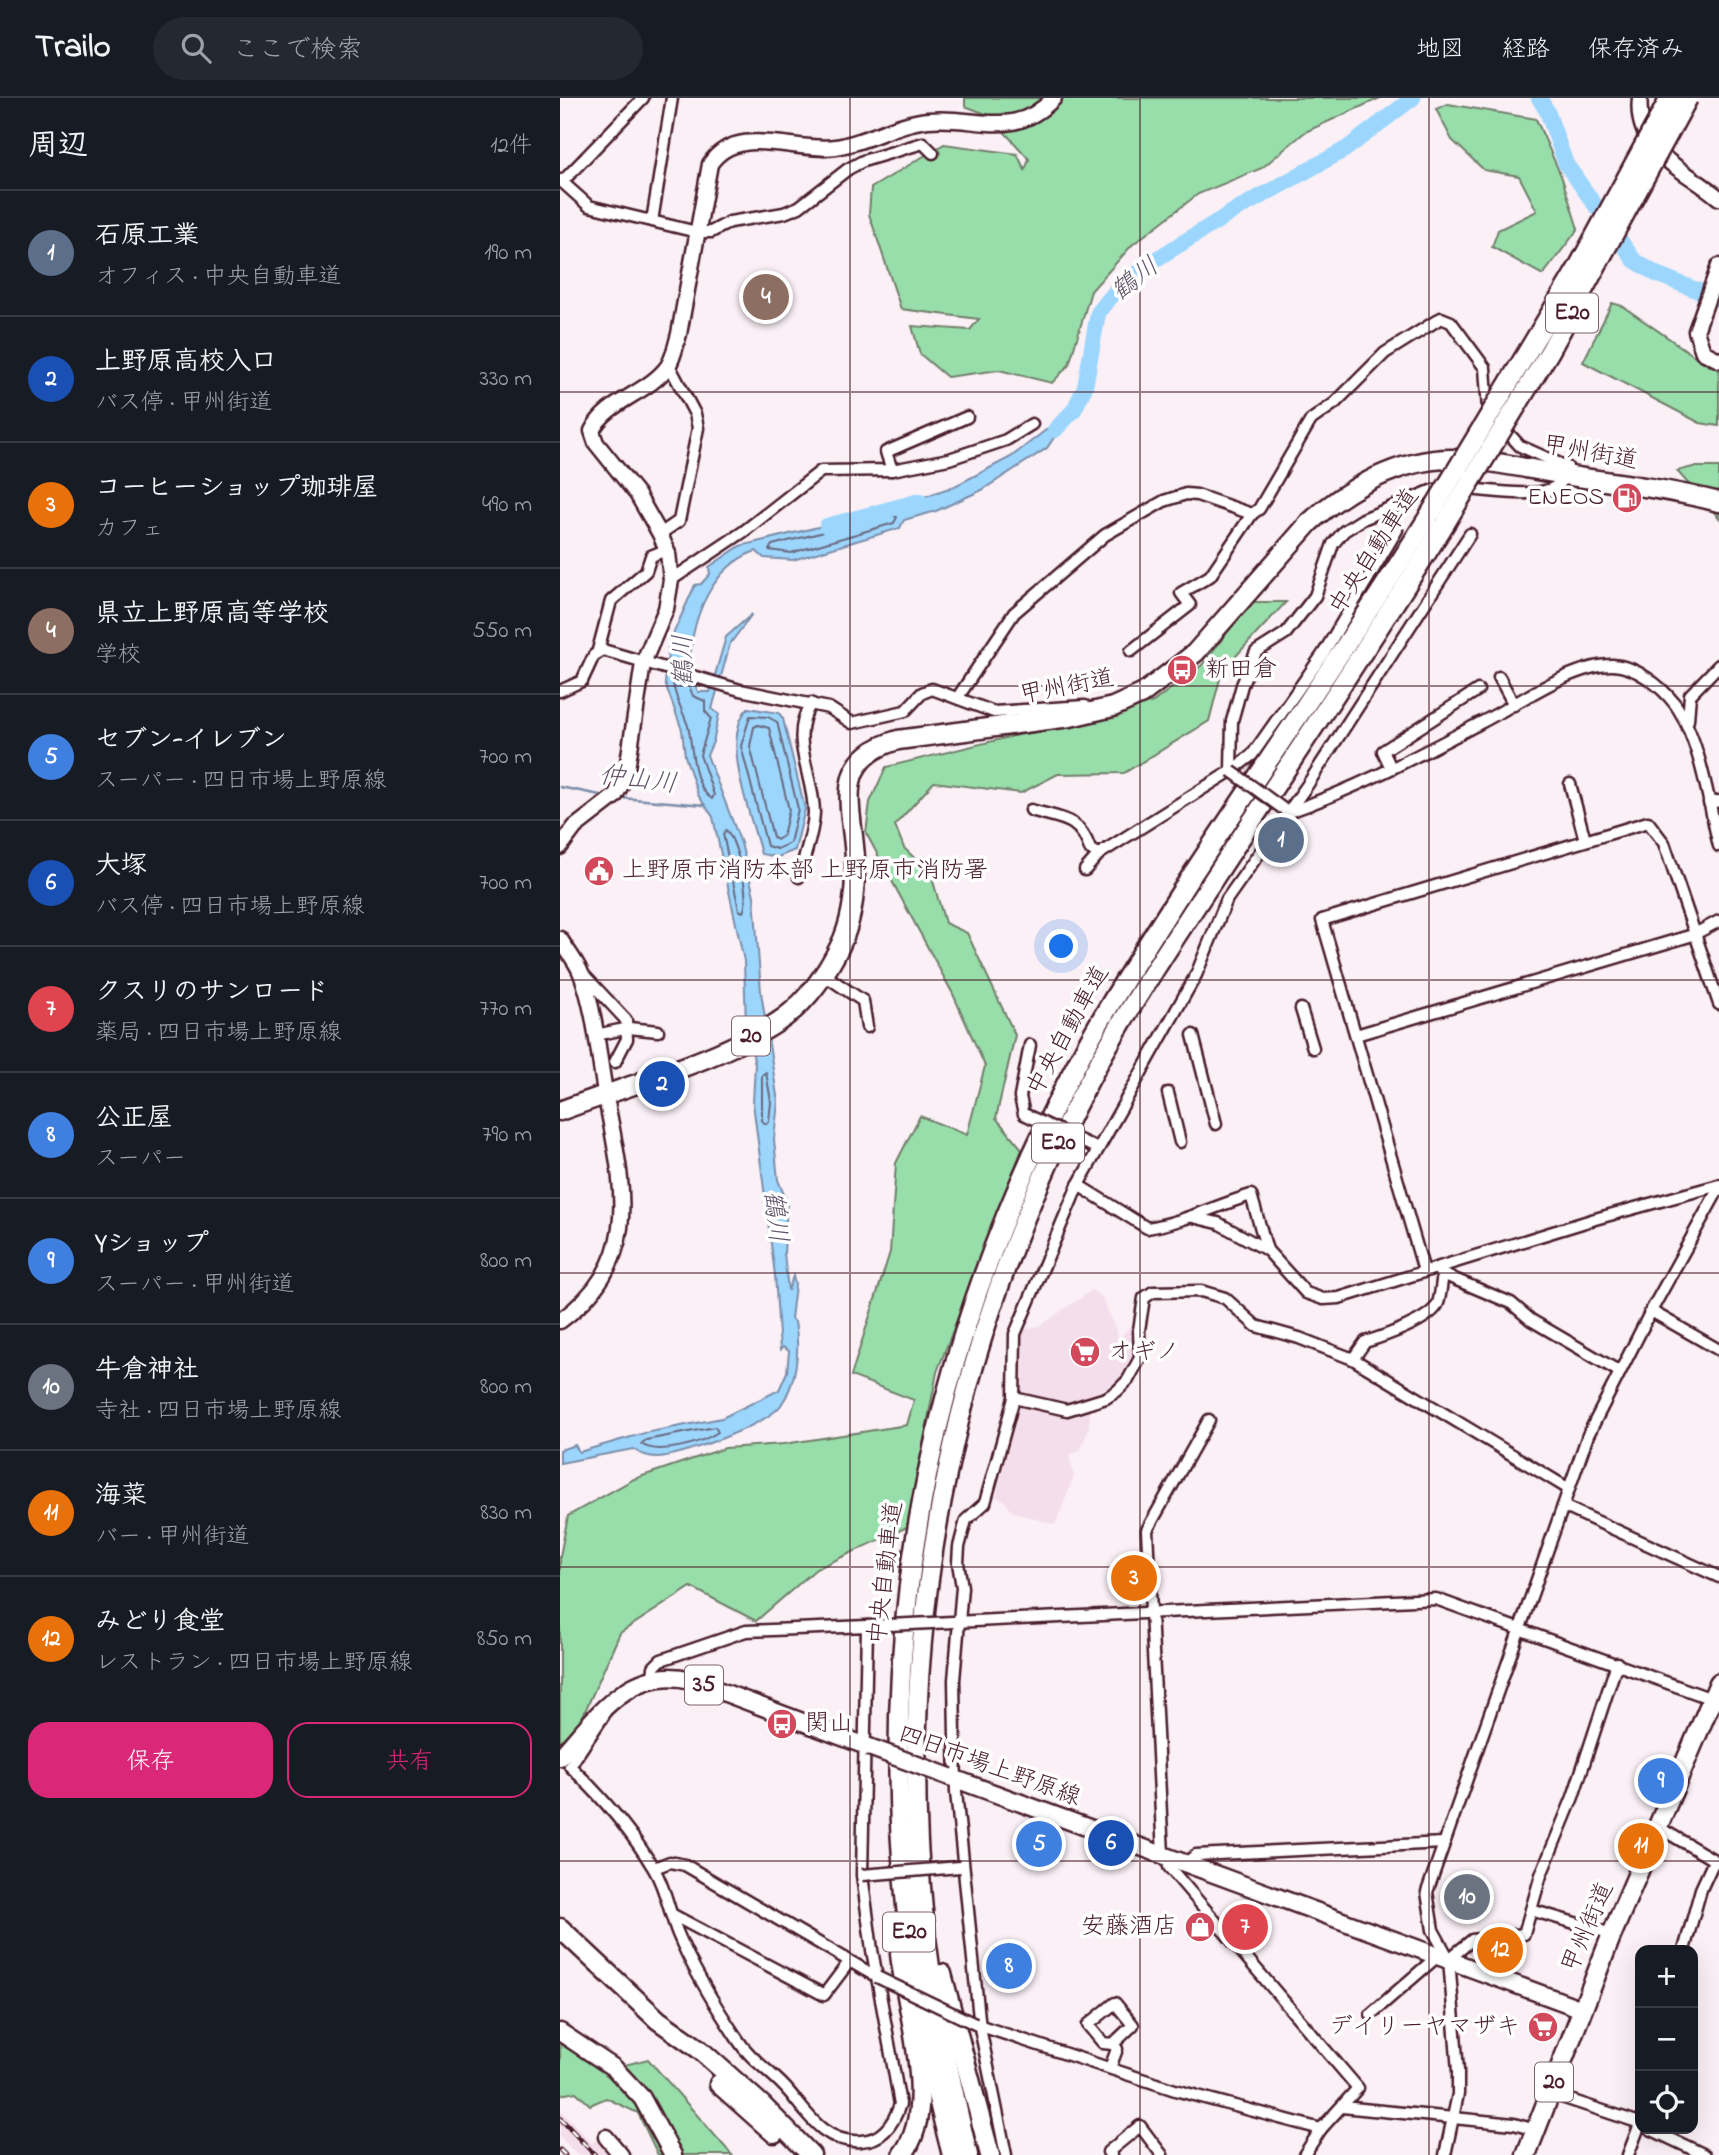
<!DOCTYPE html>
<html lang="ja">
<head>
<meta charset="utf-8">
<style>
  body { margin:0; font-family:"Indie Flower","Klee One",sans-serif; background:#242831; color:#f1f3f6 }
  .controls { position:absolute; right:21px; bottom:21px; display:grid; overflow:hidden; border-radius:14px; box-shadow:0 7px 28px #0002 }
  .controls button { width:63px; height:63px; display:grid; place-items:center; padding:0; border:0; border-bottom:2px solid #363941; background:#171b24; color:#f1f3f6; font:35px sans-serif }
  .you { position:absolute; left:502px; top:849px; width:24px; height:24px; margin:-18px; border:5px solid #fff; border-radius:50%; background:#1a73e8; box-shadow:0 0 0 10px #1a73e833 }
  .badge { display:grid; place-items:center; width:46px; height:46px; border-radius:50%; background:#db2777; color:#fff; font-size:23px; font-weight:700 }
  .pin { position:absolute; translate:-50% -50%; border:4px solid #fff; box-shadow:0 2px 7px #0006 }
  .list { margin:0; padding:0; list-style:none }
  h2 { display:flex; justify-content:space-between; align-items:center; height:91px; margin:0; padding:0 28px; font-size:30px }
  h2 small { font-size:23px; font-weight:400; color:#9ea1a6 }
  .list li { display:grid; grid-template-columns:46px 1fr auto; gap:21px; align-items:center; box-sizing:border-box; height:126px; padding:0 28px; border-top:2px solid #363941 }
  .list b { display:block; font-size:26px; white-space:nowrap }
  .list p { margin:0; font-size:23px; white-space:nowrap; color:#9ea1a6 }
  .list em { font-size:23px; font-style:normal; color:#9ea1a6 }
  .actions { display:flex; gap:14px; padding:21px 28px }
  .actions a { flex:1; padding:16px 0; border:2px solid #db2777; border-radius:21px; text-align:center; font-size:24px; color:#db2777 }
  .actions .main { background:#db2777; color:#fff }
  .icon { flex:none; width:38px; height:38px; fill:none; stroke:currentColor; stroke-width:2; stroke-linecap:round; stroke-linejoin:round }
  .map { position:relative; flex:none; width:1159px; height:2057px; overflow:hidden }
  header { display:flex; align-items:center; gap:42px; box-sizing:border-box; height:98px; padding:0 35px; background:#171b24; border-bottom:2px solid #363941 }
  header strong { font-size:33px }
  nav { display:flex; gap:38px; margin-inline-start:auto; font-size:24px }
  .search { width:490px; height:63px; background:#242831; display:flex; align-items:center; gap:18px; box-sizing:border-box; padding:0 24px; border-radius:38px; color:#9ea1a6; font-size:26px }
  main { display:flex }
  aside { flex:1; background:#171b24 }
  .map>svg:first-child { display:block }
</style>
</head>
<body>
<header>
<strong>Trailo</strong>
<div class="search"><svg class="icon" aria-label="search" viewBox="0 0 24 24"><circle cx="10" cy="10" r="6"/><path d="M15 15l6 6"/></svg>ここで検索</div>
<nav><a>地図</a><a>経路</a><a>保存済み</a></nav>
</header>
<main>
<aside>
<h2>周辺<small>12件</small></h2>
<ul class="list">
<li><span class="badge" style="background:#5c6f8a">1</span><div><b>石原工業</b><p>オフィス · 中央自動車道</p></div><em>190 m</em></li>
<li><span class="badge" style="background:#1a4fb4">2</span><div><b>上野原高校入口</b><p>バス停 · 甲州街道</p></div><em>330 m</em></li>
<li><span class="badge" style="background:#e8710a">3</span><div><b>コーヒーショップ珈琲屋</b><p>カフェ</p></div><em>490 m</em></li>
<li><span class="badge" style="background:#8d6e63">4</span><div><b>県立上野原高等学校</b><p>学校</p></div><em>550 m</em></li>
<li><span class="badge" style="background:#3f7fe0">5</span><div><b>セブン-イレブン</b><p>スーパー · 四日市場上野原線</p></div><em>700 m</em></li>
<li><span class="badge" style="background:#1a4fb4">6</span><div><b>大塚</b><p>バス停 · 四日市場上野原線</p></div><em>700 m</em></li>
<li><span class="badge" style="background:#e0444e">7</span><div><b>クスリのサンロード</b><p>薬局 · 四日市場上野原線</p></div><em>770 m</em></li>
<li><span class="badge" style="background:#3f7fe0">8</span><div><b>公正屋</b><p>スーパー</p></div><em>790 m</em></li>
<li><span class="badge" style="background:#3f7fe0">9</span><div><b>Yショップ</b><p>スーパー · 甲州街道</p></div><em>800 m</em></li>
<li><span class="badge" style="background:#6b7280">10</span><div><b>牛倉神社</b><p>寺社 · 四日市場上野原線</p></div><em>800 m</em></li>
<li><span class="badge" style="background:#e8710a">11</span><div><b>海菜</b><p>バー · 甲州街道</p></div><em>830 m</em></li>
<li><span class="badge" style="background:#e8710a">12</span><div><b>みどり食堂</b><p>レストラン · 四日市場上野原線</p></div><em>850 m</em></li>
</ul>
<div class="actions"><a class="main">保存</a><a>共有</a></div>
</aside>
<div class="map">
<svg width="1159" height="2057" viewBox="0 0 1159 2057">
  <rect width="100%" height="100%" fill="#faf0f6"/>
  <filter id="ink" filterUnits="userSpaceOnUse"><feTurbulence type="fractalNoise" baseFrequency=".0143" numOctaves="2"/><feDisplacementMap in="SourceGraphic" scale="14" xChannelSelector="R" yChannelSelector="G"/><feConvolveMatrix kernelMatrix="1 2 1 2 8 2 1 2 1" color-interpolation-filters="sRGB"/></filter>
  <g filter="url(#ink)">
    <g fill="#f5deeb">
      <polygon points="532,1192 542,1199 559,1240 573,1226 575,1260 565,1277 531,1308 528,1333 520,1352 509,1357 514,1379 495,1427 451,1413 444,1402 436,1399 459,1306 466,1299 462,1291 461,1232 480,1228"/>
      <polygon points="0,2011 32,2045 40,2039 56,2057 17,2057 0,2038"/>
    </g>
    <g fill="#98deab" stroke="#717e6b" stroke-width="2">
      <polygon points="405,0 820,0 745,34 702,70 638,96 572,147 531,193 509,267 492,285 439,272 387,279 360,256 352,228 410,232 419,221 341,211 309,116 311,90 384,46 457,56 465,72 469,61 429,17 405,8"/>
      <polygon points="888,6 976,21 1002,80 1018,131 983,177 932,149 938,132 977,113 959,78 924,72 892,42 876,11"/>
      <polygon points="1052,205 1062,208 1149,268 1159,268 1159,328 1140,325 1023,264"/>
      <polygon points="1133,369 1159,369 1159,420 1117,373"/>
      <polygon points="691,504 726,504 662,573 649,623 564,675 498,676 461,695 374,684 335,727 344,750 371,776 385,825 407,835 455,937 436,1020 462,1051 377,1274 347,1429 256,1471 196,1523 131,1489 60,1535 10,1647 0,1659 0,1458 8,1418 74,1381 165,1350 224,1346 347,1327 354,1302 291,1278 330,1154 336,1065 360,1018 407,1037 425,968 393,896 306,735 310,704 326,669 593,604 642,567"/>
      <polygon points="0,1934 53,1970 88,1961 172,2057 98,2057 78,2015 46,2000 30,2007 16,1994 0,1997"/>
    </g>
    <g fill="#9cd6fd" stroke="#7b8da9" stroke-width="2">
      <path d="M513 311 487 350 422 392 376 413 344 422 340 430 233 462 204 460 196 453C152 468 132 519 130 563 129 572 135 585 138 594H150L166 539 192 516 170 546 152 611 159 616 153 644 147 657 181 745 194 798 201 894 218 1004 214 1041 218 1082 227 1104 224 1155 228 1193 233 1178 235 1187 231 1221 235 1224C240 1251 237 1284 221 1307 208 1326 122 1358 98 1359 89 1359 80 1356 73 1351L0 1365V1352L15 1347 19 1354 85 1335 162 1320 219 1292 227 1274 229 1253 223 1249 220 1252 215 1177 193 1005 195 966 186 928 184 863 153 719 138 697 125 658 122 632 105 585 109 545 135 487 141 486 150 476 149 469 180 448 320 414 395 388 451 359Z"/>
      <path d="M188 610 219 615 223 621 245 711 235 752 218 759 201 756C192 719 159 641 188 610Z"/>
    </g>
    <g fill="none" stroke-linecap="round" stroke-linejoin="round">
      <g stroke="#6b687f" stroke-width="2">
        <polygon points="332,417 337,419 334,425 231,455 209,452 212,447"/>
        <path d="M113 579C112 594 123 613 128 628 133 648 132 689 152 701L154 697 140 657 151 620 145 613V603L133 598 127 583"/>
        <polygon points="190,618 208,619 217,624 238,711 230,745 217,751 207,748 181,648"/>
        <polygon points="198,627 209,630 229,712 223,738 217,742 213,739 190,648 194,629"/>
        <path d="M166 732C177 742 191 802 183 814L179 812 163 736Z"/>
        <polygon points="206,974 211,1004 209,1023 206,1026 202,1023 202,977"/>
        <path d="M155 1329 158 1334C142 1345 98 1358 81 1346L86 1342Z"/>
      </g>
      <g stroke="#7b8da9" stroke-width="2.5">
        <polyline points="0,689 45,698"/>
        <polyline points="61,700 145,707"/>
      </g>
      <g stroke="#9cd6fd" stroke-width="16">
        <polyline points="979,0 987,13 1006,66 1074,162 1096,176 1159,201"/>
        <polyline points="495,332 514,312 525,289 538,215 558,190 598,160 674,113 786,51 853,0"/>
        <polyline points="267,428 360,403"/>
      </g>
      <g stroke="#4a1f2b" stroke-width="15">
        <g id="street">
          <polyline points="0,82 29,108 137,134 151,134 170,124 224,115 239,109 288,71 303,63 363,45 373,55"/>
          <polyline points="2,84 83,0"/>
          <polyline points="92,123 112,0"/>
          <polyline points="332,372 326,354 407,319"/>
          <polyline points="100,436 119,423 138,330 135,316 109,267"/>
          <polyline points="111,482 183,434 261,373 332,372 389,361 446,342 472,326"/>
          <polyline points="571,553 630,507 621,495 650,478 692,416"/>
          <polyline points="37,556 51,503 86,473 91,458 106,452"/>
          <polyline points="939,579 954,607"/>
          <polyline points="0,593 22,583 34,557 43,552 180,592 269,610 292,625 345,613 362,595 372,591 434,614 525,608"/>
          <path d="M398 599 454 515 545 437 604 403 626 396 637 397 692 416 699 411 751 322 775 305 825 255 881 220 891 224 925 270 928 312 931 316 960 348 1007 369C1005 410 931 391 903 391"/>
          <polyline points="1125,623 1128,622 1130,597 1159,567"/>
          <polyline points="831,670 823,653 918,592"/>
          <polyline points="671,673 672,623 682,587 696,554 726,535 755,498 773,446 784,433 803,421 873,392 884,391"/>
          <polyline points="1010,686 1025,742"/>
          <polyline points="1149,705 1159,703"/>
          <path d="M471 712C500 721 519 718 530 751L539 756"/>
          <path d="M729 714C796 691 859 657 922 624 958 606 1012 566 1053 567 1076 568 1101 588 1115 606 1140 641 1149 706 1159 748"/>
          <polyline points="525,772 539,756 671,673 692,657 763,556 837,432"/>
          <path d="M239 779C244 757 253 738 254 715 254 676 228 642 251 605"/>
          <polyline points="263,876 303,903 307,929"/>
          <polyline points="24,877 66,922 67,941 55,964"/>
          <polyline points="741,911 753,950"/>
          <polyline points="36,937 69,930 98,933"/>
          <polyline points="633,937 656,1026"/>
          <polyline points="796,937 1133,837 1159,823"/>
          <polyline points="608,995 620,1044"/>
          <polyline points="464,1016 460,999 470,947"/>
          <path d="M518 1087 587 1130C624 1124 655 1108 691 1097L707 1152 746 1195 763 1201 779 1200 1035 1121 1159 1087"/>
          <polyline points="633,1119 658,1125 707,1152"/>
          <polyline points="864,1173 762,822 1088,724 1104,745 1159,906"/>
          <polyline points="880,1175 951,1205 971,1222 1060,1274"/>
          <polyline points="1091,1213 1159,1252"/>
          <polyline points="793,1261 1009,1391"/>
          <path d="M454 1300 507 1312 546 1300 557 1293 568 1282 580 1260 579 1232 584 1200 593 1194 641 1193 665 1200 696 1228 739 1240 793 1261 805 1244C822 1239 872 1222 878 1205 881 1197 881 1186 883 1177"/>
          <polyline points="1003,1408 1159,1479"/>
          <polyline points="394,1524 876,1501 1152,1601"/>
          <path d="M44 1617 10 1668C42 1699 71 1732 94 1771 106 1791 109 1814 118 1836 133 1872 156 1909 178 1942 192 1964 214 1975 230 1995 249 2018 266 2046 301 2043 323 2042 334 2025 340 2006L312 1852 302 1777 307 1528 186 1533 101 1562 94 1569 93 1580"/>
          <polyline points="1098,1729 1159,1765"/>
          <polyline points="603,1757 587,1432 649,1322"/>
          <polyline points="608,1758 609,1769 798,1990 761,2031 744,2057"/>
          <polyline points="626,1765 636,1757 884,1745"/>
          <polyline points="94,1770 110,1764 125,1767 317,1879"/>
          <polyline points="971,1812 1052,1836"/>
          <polyline points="111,1816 264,1897 289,1864"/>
          <polyline points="1124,1852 1141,1791 1154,1763"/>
          <polyline points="889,1861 912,1842 964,1836 981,1777 1013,1699 1057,1565"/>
          <polyline points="811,1916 879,1857"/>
          <polyline points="415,1926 615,1992 761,2031"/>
          <polyline points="550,1970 557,1951 553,1946 543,1945 528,1927 555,1905 573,1927 553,1946"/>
          <polyline points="989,1995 1080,2025"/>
          <polyline points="782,2009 954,2026 975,2032"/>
          <polyline points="1090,2031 1145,2057"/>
          <polyline points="446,2057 420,1930 396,1694 394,1582 402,1489 398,1465 399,1449 406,1422 425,1405 454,1300 455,1236 518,1087 636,877 667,801 748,686 910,436"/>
          <polyline points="551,2057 548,2054 580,2028 602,2057"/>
          <polyline points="885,2057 898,1996 898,1973 889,1861 873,1832 867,1794 1028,1337 1091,1213 1159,1090"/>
          <polyline points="1068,2057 1080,2026"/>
        </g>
      </g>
      <g stroke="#4a1f2b" stroke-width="19">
        <g id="secondary">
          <path d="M1080 0C1074 55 1124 70 1159 100"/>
          <polyline points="1159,168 1136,233 1143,254 1159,262"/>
          <path d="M0 749 15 729 55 698 66 678 83 565 106 511 111 482 108 455 100 436 77 396 36 345 32 333C46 303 89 295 108 268 114 259 116 246 119 236L150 66C177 25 235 55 276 49 308 44 336 25 368 22 417 17 453 43 494 0"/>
          <path d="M0 841C6 851 15 862 20 873 35 910 38 954 45 994 61 1083 87 1160 0 1223"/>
          <polyline points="46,2039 61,2057"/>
        </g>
      </g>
      <g stroke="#4a1f2b" stroke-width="21">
        <g id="primary">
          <path d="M0 1659C36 1619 71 1566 131 1582L309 1649"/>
          <polyline points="390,1679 1022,1911"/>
          <polyline points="0,1934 54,1970 82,2000 113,2057"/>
        </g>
      </g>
      <g stroke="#4a1f2b" stroke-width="23">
        <g id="highway">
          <path d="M0 1013C66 988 170 959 225 919 248 902 268 873 280 848 293 821 296 789 295 760 292 707 271 661 338 642L510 619 553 609 582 596 635 555 749 425C787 390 841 360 894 361 933 362 972 372 1011 378 1060 385 1111 392 1159 404"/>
          <polyline points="0,1830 98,1922 139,1951 201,2006 251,2057"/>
          <path d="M340 1856C346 1911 380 2011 342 2057"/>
          <polyline points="382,1876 430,2057"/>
          <polyline points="159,1986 214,2035"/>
          <path d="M392 2057C289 1669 335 1303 525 950 556 893 593 838 628 783 708 661 792 542 869 418"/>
          <path d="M408 2057C389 1976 371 1895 363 1812 334 1514 399 1217 544 955 577 896 616 839 653 782 731 663 811 545 886 424"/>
          <polyline points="966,2057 1052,1836 1159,1585"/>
        </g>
      </g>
      <use href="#street" stroke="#fff" stroke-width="10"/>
      <use href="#secondary" stroke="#fff" stroke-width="14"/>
      <use href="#primary" stroke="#fff" stroke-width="16"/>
      <use href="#highway" stroke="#fff" stroke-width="18"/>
      <g stroke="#4a1f2b" stroke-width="5">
        <g id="rail">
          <polyline points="0,2020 35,2057"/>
          <polyline points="0,2052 5,2057"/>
        </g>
      </g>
      <use href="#rail" stroke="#fff" stroke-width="2.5" stroke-dasharray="8" stroke-linecap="butt"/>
      <g stroke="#4a1f2b" stroke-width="15" stroke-linecap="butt">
        <g id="street-bridge">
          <polyline points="671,673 722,710"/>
          <polyline points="464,1016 532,1048"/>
          <polyline points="307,1528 393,1524"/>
          <polyline points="302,1777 400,1769"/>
          <polyline points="317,1879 415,1926"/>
        </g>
      </g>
      <g stroke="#4a1f2b" stroke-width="21" stroke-linecap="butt">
        <polyline id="primary-bridge" points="309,1649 390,1679"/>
      </g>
      <g stroke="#4a1f2b" stroke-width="23" stroke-linecap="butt">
        <g id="highway-bridge">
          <polyline points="869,418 1016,173 1110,0"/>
          <polyline points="886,424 990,253 1128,0"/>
        </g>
      </g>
      <use href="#street-bridge" stroke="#fff" stroke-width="10"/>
      <use href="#primary-bridge" stroke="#fff" stroke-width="16"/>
      <use href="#highway-bridge" stroke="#fff" stroke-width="18"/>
    </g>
  </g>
  <path fill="none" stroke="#4a1f2b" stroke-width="2" stroke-opacity="0.55" d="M290 0V2057M580 0V2057M869 0V2057M0 294H1159M0 588H1159M0 882H1159M0 1175H1159M0 1469H1159M0 1763H1159"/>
  <defs>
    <g id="fuel-disc" transform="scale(1.575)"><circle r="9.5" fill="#d1495b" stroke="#fff"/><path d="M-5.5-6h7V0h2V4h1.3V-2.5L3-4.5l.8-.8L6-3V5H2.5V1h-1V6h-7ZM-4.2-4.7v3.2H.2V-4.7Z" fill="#fff"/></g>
    <g id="bus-disc" transform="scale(1.575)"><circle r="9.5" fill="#d1495b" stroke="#fff"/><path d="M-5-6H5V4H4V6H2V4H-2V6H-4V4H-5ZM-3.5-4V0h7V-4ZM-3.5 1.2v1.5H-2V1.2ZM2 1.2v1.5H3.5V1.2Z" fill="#fff"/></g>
    <g id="civic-disc" transform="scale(1.575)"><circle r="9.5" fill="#d1495b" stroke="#fff"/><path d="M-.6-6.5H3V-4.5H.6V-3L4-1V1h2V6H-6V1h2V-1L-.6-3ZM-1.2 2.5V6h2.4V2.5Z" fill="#fff"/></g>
    <g id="supermarket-disc" transform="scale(1.575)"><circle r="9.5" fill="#d1495b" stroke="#fff"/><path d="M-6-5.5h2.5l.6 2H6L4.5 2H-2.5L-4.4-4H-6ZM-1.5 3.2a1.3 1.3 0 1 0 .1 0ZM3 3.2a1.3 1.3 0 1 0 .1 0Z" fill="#fff"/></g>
    <g id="shop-disc" transform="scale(1.575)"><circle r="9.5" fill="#d1495b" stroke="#fff"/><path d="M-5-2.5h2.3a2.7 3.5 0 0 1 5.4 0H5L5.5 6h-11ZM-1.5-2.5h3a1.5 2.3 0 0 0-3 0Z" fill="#fff"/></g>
  </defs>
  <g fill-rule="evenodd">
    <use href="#fuel-disc" x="1067" y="400"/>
    <use href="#bus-disc" x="622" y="572"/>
    <use href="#civic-disc" x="39" y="773"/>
    <use href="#supermarket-disc" x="525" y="1254"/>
    <use href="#bus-disc" x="222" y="1626"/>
    <use href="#shop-disc" x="640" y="1829"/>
    <use href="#supermarket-disc" x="983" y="1929"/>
  </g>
  <g text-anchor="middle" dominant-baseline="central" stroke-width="7" stroke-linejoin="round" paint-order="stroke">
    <g fill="#fff" stroke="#80626b" stroke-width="2">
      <rect x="986" y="195.5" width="52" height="39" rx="5"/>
      <rect x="172" y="918.5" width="38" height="39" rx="5"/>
      <rect x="472" y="1025.5" width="52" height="39" rx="5"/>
      <rect x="125" y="1567.5" width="38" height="39" rx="5"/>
      <rect x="323" y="1814.5" width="52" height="39" rx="5"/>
      <rect x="975" y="1964.5" width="38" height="39" rx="5"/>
    </g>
    <g font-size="23" font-weight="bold" fill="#4a1f2b">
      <text x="1012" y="215">E20</text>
      <text x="191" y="938">20</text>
      <text x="498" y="1045">E20</text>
      <text x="144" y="1587">35</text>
      <text x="349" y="1834">E20</text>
      <text x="994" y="1984">20</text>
    </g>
    <g font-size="24" fill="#4a1f2b" stroke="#fff">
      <text transform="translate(1030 356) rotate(10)">甲州街道</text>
      <text transform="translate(815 454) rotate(-57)">中央自動車道</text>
      <text transform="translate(507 590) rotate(-11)">甲州街道</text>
      <text transform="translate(509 933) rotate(-61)">中央自動車道</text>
      <text transform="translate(327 1475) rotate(-83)">中央自動車道</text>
      <text transform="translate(429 1669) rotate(20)">四日市場上野原線</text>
      <text transform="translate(1029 1830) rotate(-67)">甲州街道</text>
    </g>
    <g font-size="24" fill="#4a1f2b" stroke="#fff" text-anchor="start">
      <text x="1044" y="400" text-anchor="end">ENEOS</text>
      <text x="645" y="572">新田倉</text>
      <text x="62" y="773">上野原市消防本部 上野原市消防署</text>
      <text x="548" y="1254">オギノ</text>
      <text x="245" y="1626">関山</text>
      <text x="617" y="1829" text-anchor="end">安藤酒店</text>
      <text x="960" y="1929" text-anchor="end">デイリーヤマザキ</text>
    </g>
    <g font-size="26" font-style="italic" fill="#63566a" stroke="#fff">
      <text transform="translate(576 182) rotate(-38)">鶴川</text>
      <text transform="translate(125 562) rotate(-91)">鶴川</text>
      <text transform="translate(78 683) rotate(7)">仲山川</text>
      <text transform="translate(214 1119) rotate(83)">鶴川</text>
    </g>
  </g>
</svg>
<div class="controls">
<button>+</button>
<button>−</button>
<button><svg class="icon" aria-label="locate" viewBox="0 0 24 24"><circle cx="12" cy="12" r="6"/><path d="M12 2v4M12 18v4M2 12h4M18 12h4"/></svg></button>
</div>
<div class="you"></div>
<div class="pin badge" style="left:721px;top:742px;background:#5c6f8a">1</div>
<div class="pin badge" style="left:102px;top:986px;background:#1a4fb4">2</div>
<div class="pin badge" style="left:574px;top:1480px;background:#e8710a">3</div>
<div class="pin badge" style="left:206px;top:199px;background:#8d6e63">4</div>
<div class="pin badge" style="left:479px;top:1746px;background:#3f7fe0">5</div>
<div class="pin badge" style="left:551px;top:1745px;background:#1a4fb4">6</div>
<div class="pin badge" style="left:685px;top:1829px;background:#e0444e">7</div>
<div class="pin badge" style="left:449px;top:1868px;background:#3f7fe0">8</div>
<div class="pin badge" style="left:1101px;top:1683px;background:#3f7fe0">9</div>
<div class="pin badge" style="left:907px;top:1799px;background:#6b7280">10</div>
<div class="pin badge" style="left:1081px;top:1748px;background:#e8710a">11</div>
<div class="pin badge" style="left:940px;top:1852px;background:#e8710a">12</div>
</div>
</main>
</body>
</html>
